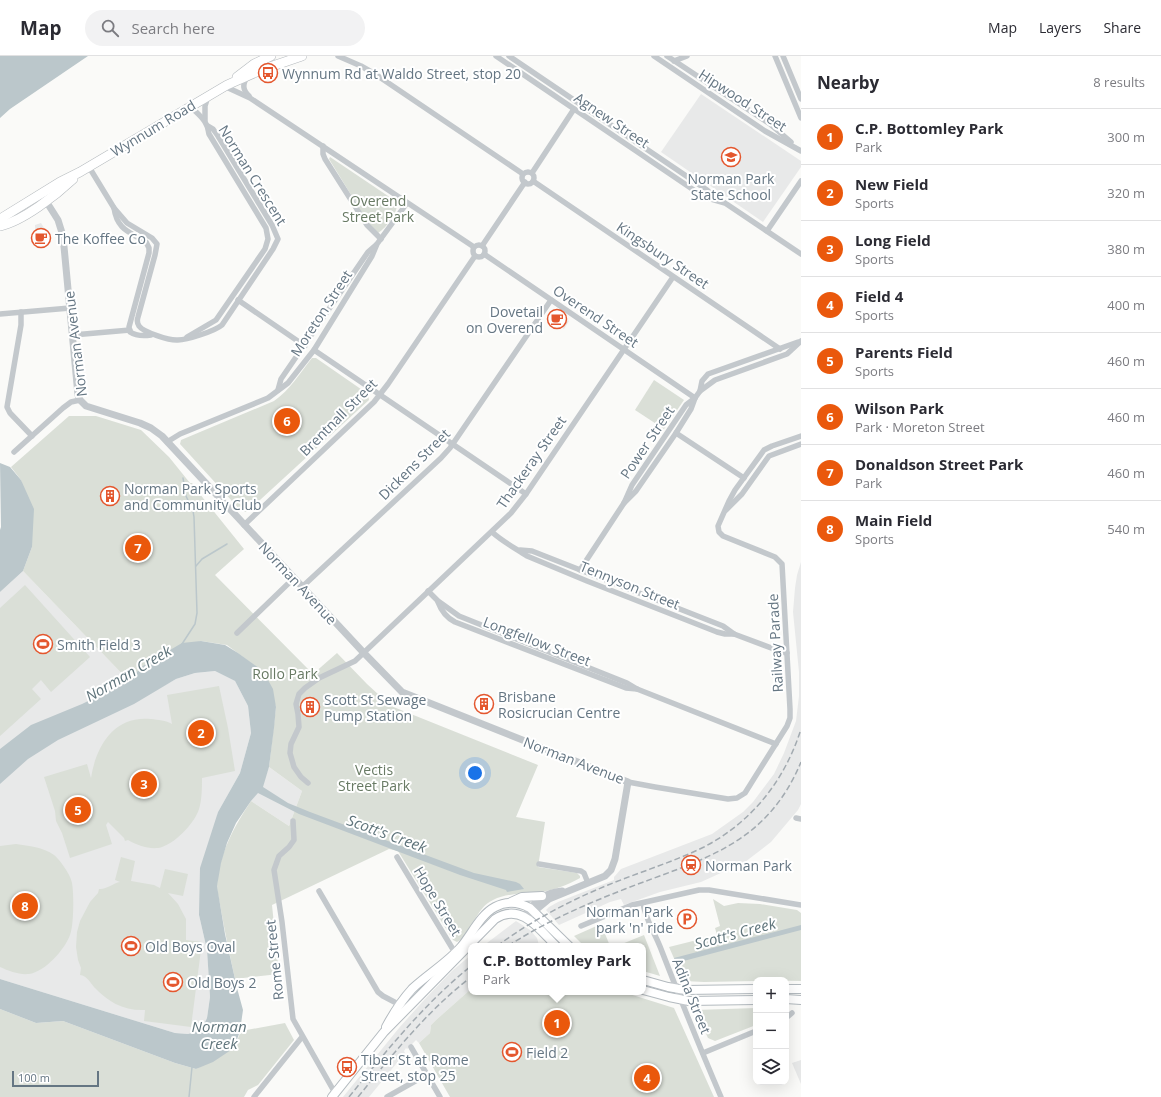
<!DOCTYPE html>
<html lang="en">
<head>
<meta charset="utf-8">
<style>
  body { margin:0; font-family:"Open Sans",sans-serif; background:#f2f2f3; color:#2b2b33 }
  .controls { position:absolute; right:12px; bottom:12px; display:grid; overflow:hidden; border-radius:8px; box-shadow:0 4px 16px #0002 }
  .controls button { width:36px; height:36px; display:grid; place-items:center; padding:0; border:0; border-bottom:1px solid #e1e1e2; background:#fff; color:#2b2b33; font:20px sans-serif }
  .scale { position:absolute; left:12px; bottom:10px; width:87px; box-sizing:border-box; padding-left:4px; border:2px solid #657683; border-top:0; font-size:11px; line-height:14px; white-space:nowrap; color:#657683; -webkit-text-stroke:3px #fff; paint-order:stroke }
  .you { position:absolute; left:475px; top:717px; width:14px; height:14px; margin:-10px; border:3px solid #fff; border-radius:50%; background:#1a73e8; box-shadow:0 0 0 6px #1a73e833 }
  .badge { display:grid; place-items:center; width:26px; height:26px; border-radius:50%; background:#ea580c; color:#fff; font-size:13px; font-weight:700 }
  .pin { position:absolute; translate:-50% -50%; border:2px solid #fff; box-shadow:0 1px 4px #0006 }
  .popup { position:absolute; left:468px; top:887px; width:178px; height:52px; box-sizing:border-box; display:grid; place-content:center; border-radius:8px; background:#fff; filter:drop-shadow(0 1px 3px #0005); font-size:13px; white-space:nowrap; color:#7c7c81 }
  .popup b { font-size:15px; color:#2b2b33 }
  .popup::after { content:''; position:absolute; left:50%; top:100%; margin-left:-8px; border:8px solid transparent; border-top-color:#fff }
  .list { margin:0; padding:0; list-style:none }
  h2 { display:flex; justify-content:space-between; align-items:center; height:52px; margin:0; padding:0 16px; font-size:17px }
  h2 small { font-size:13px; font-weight:400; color:#7c7c81 }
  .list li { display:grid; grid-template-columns:26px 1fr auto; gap:12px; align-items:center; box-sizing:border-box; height:56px; padding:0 16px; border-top:1px solid #e1e1e2 }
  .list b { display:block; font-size:15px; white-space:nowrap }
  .list p { margin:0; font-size:13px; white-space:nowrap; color:#7c7c81 }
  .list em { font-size:13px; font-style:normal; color:#7c7c81 }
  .icon { flex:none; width:22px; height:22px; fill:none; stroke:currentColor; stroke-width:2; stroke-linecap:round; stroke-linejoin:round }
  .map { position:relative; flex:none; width:801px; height:1041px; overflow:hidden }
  header { display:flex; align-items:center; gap:24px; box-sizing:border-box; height:56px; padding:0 20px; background:#fff; border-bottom:1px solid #e1e1e2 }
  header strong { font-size:19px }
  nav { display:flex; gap:22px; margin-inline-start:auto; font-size:14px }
  .search { width:280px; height:36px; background:#f2f2f3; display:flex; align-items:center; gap:10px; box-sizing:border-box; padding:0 14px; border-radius:22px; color:#7c7c81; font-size:15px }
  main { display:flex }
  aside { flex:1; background:#fff }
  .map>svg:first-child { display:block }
</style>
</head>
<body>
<header>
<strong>Map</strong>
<div class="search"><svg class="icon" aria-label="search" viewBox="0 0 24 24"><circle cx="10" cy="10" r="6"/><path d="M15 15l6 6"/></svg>Search here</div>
<nav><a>Map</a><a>Layers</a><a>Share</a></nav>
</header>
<main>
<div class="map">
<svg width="801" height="1041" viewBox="0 0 801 1041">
  <rect width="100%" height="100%" fill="#fafaf8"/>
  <g fill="#e8e9e9">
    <polygon points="701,38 801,105 801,111 763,166 661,96"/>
    <polygon points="41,167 46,175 47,191 36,192 35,169"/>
    <polygon points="552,254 569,265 564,273 547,262"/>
    <polygon points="801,506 801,748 798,754 771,786 745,806 701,826 660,836 624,849 621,843 610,846 559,869 546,854 549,851 558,846 614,824 614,821 621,813 712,778 743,756 753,746 774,718 784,697 796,665 799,640 799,616 793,556 795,532 797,519"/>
    <polygon points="23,515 129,625 140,640 160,632 176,623 195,617 215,615 235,625 248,650 251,677 240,717 218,756 199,859 207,894 210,941 207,962 201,974 188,978 175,977 0,923 0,536"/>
    <polygon points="269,711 302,735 289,770 251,745 262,731"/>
    <polygon points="516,865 530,874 537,882 539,889 538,890 483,890"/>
    <polygon points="471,899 471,933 436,964 431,969 430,977 419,987 416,984 407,993 406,992 404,995 405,997 369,1041 343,1041 399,972 425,943 452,915"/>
    <polygon points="801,1004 801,1028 792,1007"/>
  </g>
  <g fill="#dadfd7">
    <path d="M330 101 397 146C398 157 387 171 378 177L369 168 329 103Z"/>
    <path d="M312 302H316L368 338 369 344 247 456H242L180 388 181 384 274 345C290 334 300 317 312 302Z"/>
    <polygon points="654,324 684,344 664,373 635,354"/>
    <path d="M69 360H96L141 374 169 401 190 427H192L203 442 244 493 215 519 313 618 337 597 367 628 391 650 538 709 516 761 545 766 538 811 577 817 580 820V822C568 829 552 835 538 836 523 838 507 837 493 844 475 852 473 877 457 886L453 884 398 795 389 793 272 849 279 918 235 923C230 900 225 877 221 854 220 846 217 837 217 829 219 798 234 771 251 745L289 770 302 735 269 711 276 651 263 616 227 589 201 585 141 611 129 625 23 515 32 491 21 424 11 411Z"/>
    <polygon points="25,529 90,601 51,636 41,624 32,633 41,643 0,680 0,552"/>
    <path d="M219 630 228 672 235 715 202 722C202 731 202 744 199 753 195 767 173 790 158 792 147 793 137 789 128 784L125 785 124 782 108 766 106 769 112 788 70 802 62 777 56 765 55 755 44 721 87 708 91 722C96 689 115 659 151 663 158 664 166 664 172 668L167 639Z"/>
    <path d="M16 788C29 790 43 791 54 799 60 804 71 819 72 827 74 838 74 869 70 879 65 893 45 916 29 918 19 919 9 915 0 911V790Z"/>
    <path d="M121 801 135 805 131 825 154 829 160 832 165 813 188 818 183 840 168 837 178 848 186 863V884L202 886 191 971 144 965 145 954C124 955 108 946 94 931 89 925 87 920 80 919L81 912 78 904 76 891 77 876 80 865 90 846 98 837 99 833C106 834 113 827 120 826L115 824Z"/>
    <polygon points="713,843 724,850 738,847 760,848 797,854 801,857 801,925 756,924 756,925 704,926 684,925 669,891 717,879 715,872 720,870"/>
    <polygon points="601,868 610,890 584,890 574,880"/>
    <polygon points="644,879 660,920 643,915 643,890 617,890"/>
    <polygon points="471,933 471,936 623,936 674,952 714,1041 450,1041 419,987 430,977 431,969 436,964"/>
    <polygon points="756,952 756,969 715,985 708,982 695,954"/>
    <polygon points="0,953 36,967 63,965 175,1007 196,1013 234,992 241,975 285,967 294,984 258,1029 248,1034 244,1041 0,1041"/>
  </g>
  <g fill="#bbc7cb">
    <polygon points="0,0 88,0 10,53 0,62"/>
    <polygon points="0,407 10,411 21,424 34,453 32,491 23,515 0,536 0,474 1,471"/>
    <polygon points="201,585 225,589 238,597 263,615 273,633 276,651 274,672 269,711 263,731 288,747 310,756 474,817 516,826 520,828 524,833 507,836 506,834 460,819 299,758 258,737 251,745 236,767 227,787 221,807 217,830 225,878 237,932 243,954 240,975 234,992 213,1006 196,1013 175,1007 63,965 36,967 0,953 0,923 175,977 188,978 201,974 207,962 210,941 207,894 199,859 200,812 218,756 240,717 251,677 248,650 235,625 215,615 195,617 176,623 134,648 58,684 28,703 0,728 0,693 31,669 82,648 129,625 141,611 182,587"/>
    <polygon points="801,869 801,874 676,907 674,902"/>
  </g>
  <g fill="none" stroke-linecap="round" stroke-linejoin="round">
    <g stroke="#bbc7cb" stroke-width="1.5">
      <polyline points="196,510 202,503 227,488"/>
      <polyline points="182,588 195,568 197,557 194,461 193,455 186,440 183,422"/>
      <polyline points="189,1041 192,1011"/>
    </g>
    <g stroke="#b3babf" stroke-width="10">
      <g id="secondary">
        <polyline points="511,846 522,841 542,840"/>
        <polyline points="643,924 668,931 685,934 756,933"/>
        <polyline points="786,933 801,933"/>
        <polyline points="643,934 669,941 689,945 756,944"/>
        <polyline points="786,943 801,944"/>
        <path d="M386 971C393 958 402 944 412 933 428 918 447 907 461 891 472 878 480 859 495 851 506 845 519 846 530 852L569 890"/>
        <path d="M332 1041 384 976 495 863C521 846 539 873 556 890"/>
      </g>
    </g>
    <g stroke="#b5babe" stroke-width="10">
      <g id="primary">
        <polyline points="237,21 254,8 271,0"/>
        <polyline points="0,163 60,126 80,116 227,29 261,14 302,0"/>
        <path d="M0 170C23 165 56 139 73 123"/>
      </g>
    </g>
    <g stroke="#c3c8cc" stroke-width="5.5">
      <polyline points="338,0 361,10 375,18 523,118"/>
      <polyline points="496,0 704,141 725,147 801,198"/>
      <polyline points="509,0 707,134 717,144"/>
      <polyline points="654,0 765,75 801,95"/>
      <polyline points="667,0 770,68 791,86"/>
      <polyline points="775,0 801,62"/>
      <polyline points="783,0 801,43"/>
      <polyline points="674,5 687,0"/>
      <path d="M247 21C242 29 243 34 249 40"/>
      <polyline points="224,30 250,42 474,191"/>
      <polyline points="205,64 205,50 208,40"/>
      <polyline points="323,90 323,98 325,103 367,169 381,183"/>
      <path d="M89 111 114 152 127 167 152 182 157 188 155 199 138 261C137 264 137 267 139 270 143 276 170 285 178 284 187 284 215 275 222 269L273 193 278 183 272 169 218 80 213 73 208 70"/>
      <circle cx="528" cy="122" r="6"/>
      <polyline points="532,117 574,53"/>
      <polyline points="533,125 780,293"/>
      <path d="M114 152C117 174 130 176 146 186L149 192V197L129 271 130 276C136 280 144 280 151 279"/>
      <polyline points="767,175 801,125"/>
      <circle cx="479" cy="195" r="6"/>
      <polyline points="482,190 525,126"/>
      <polyline points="484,198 695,342"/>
      <polyline points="238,244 305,290"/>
      <polyline points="21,256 21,269 7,351 10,357 32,380"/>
      <polyline points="0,258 70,252"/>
      <polyline points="73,279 130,274"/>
      <path d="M187 281 216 264 265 193 268 183 266 172 209 78C208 74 208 71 206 68 204 63 194 53 189 51"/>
      <polyline points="314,294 526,438"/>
      <polyline points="278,334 281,323 368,196 376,189"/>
      <polyline points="700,335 702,325 708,318 798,286"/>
      <polyline points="676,377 744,422"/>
      <polyline points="167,386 180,378 268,342 288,327 314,294 372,200 377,188 407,147"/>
      <polyline points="14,396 63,352 71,346 80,344"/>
      <polyline points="624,447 636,435 676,377 691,353 695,342 700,335 715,324 787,298 801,285"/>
      <polyline points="726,454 742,438 769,400 801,388"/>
      <polyline points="244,469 374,346 388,328 475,200"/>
      <path d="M492 476C503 486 515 492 527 500L587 525 717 576 725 578H734"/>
      <polyline points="520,494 532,495 723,570 734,578 782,596 787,597"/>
      <polyline points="580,514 624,447 632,429 686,349 695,342"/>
      <polyline points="302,531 441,402 450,392 551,244"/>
      <polyline points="428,535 438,545 459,560 627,627 637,633 776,688"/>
      <path d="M438 546C441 554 447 562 455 566L626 632 637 633"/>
      <polyline points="237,577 294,522"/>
      <polyline points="628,726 655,731 728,743 737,742 745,737 787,670 790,662 790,653 782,508 775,501 723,480 719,476 718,470 729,445 735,434 764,394 772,390 801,380"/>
      <polyline points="308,727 301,721 294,711 290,697 291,688 299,671 298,658 296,648 299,638 305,632 319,622 355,605 511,457 526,438 673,221"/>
      <polyline points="796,762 801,763"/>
      <polyline points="293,765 294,784 289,791 279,800 274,814 282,866 293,963 335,1037"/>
      <polyline points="397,801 457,900"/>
      <polyline points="539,808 581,815 584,817 588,827"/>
      <polyline points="319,835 378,936 383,940 402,950"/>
      <path d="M643 847C645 863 655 877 661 893 680 942 700 992 721 1041"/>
      <polyline points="581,870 632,849 699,834 709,834 801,849"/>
      <polyline points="786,962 792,957"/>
      <polyline points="411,991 440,1041"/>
      <polyline points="703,997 756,975"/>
      <polyline points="254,1041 302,981"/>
      <polyline points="387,1041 426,1019"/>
    </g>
    <g stroke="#c3c8cc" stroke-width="7">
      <polyline points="46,145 58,164 63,180 78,339 80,344 86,350 140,367 151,372 162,380 363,596 402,636 628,726 615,803 611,814 605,820 549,843 526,862"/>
      <path d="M527 857C537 843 545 837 562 835"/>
    </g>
    <use href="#secondary" stroke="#fff" stroke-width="8"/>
    <use href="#primary" stroke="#fff" stroke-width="9"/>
    <g stroke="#a2aab0" stroke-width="1.5" stroke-dasharray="6 3" stroke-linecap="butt">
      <path d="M497 890C531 865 569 845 608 829 640 816 673 806 704 791 752 766 785 724 801 673"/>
      <path d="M508 890C545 866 584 849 625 833 702 803 766 790 801 706"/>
      <path d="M349 1041C387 994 424 948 471 910"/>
      <path d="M358 1041C393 998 427 955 471 921"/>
    </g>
  </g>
  <defs>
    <g id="bus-ring" transform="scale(1)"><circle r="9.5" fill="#fff" stroke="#e4572e" stroke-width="1.5"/><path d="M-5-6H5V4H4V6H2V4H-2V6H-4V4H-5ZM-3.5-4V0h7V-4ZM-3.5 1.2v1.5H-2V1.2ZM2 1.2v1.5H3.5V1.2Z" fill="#e4572e"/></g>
    <g id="school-ring" transform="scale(1)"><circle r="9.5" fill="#fff" stroke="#e4572e" stroke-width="1.5"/><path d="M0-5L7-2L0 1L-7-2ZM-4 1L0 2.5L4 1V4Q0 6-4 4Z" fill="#e4572e"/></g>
    <g id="cafe-ring" transform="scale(1)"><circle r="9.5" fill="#fff" stroke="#e4572e" stroke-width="1.5"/><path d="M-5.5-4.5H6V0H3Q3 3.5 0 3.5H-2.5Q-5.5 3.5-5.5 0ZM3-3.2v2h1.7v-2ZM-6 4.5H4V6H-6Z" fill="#e4572e"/></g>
    <g id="building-ring" transform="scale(1)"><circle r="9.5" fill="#fff" stroke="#e4572e" stroke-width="1.5"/><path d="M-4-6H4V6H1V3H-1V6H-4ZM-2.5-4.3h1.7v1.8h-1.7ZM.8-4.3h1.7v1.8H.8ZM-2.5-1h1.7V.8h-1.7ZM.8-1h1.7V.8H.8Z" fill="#e4572e"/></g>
    <g id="stadium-ring" transform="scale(1)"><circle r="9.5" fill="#fff" stroke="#e4572e" stroke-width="1.5"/><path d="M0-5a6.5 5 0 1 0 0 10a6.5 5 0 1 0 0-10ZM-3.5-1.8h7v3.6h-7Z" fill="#e4572e"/></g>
    <g id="station-ring" transform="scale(1)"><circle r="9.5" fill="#fff" stroke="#e4572e" stroke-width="1.5"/><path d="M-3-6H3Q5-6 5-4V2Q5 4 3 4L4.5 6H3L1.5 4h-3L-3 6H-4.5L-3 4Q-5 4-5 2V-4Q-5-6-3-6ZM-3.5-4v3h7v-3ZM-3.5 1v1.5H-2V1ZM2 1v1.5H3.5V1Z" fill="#e4572e"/></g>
    <g id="parking-ring" transform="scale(1)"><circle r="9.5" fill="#fff" stroke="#e4572e" stroke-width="1.5"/><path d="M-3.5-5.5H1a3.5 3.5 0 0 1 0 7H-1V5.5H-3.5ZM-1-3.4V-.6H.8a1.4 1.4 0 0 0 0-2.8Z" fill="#e4572e"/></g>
  </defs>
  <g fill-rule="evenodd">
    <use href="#bus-ring" x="268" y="17"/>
    <use href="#school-ring" x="731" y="101"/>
    <use href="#cafe-ring" x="41" y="182"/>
    <use href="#cafe-ring" x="557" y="263"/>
    <use href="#building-ring" x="110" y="440"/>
    <use href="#stadium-ring" x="43" y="588"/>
    <use href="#building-ring" x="484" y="648"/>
    <use href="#building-ring" x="310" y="651"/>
    <use href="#station-ring" x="691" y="809"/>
    <use href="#parking-ring" x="687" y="863"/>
    <use href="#stadium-ring" x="131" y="890"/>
    <use href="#stadium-ring" x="173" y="926"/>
    <use href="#stadium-ring" x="512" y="996"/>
    <use href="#bus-ring" x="347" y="1011"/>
  </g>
  <g text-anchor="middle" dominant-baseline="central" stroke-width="4" stroke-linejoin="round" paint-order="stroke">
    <g font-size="14" fill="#657683" stroke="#fff" text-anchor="start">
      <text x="282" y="17">Wynnum Rd at Waldo Street, stop 20</text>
      <text x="731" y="122" text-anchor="middle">Norman Park<tspan x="731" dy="16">State School</tspan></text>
      <text x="55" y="182">The Koffee Co</text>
      <text x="543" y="255" text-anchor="end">Dovetail<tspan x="543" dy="16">on Overend</tspan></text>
      <text x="124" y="432">Norman Park Sports<tspan x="124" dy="16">and Community Club</tspan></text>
      <text x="57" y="588">Smith Field 3</text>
      <text x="498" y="640">Brisbane<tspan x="498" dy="16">Rosicrucian Centre</tspan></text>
      <text x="324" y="643">Scott St Sewage<tspan x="324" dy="16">Pump Station</tspan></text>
      <text x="705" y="809">Norman Park</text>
      <text x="673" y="855" text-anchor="end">Norman Park<tspan x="673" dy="16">park 'n' ride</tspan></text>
      <text x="145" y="890">Old Boys Oval</text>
      <text x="187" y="926">Old Boys 2</text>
      <text x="526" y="996">Field 2</text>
      <text x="361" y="1003">Tiber St at Rome<tspan x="361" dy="16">Street, stop 25</tspan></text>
    </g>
    <g font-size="14" fill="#657683" stroke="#fff">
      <text transform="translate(743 44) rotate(33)">Hipwood Street</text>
      <text transform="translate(612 64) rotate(34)">Agnew Street</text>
      <text transform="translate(153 72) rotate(-31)">Wynnum Road</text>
      <text transform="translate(253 119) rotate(58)">Norman Crescent</text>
      <text transform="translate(663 199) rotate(34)">Kingsbury Street</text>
      <text transform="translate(321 257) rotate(-57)">Moreton Street</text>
      <text transform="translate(596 260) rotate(34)">Overend Street</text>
      <text transform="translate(75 288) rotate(-97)">Norman Avenue</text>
      <text transform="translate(338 361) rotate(-45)">Brentnall Street</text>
      <text transform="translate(647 386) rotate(-56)">Power Street</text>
      <text transform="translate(531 406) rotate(-55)">Thackeray Street</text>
      <text transform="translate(414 408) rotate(-45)">Dickens Street</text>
      <text transform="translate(298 527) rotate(47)">Norman Avenue</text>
      <text transform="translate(630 529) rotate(22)">Tennyson Street</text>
      <text transform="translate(537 585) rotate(21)">Longfellow Street</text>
      <text transform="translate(775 587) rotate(-93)">Railway Parade</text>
      <text transform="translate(574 704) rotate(21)">Norman Avenue</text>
      <text transform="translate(438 845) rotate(59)">Hope Street</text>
      <text transform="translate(274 904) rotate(-96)">Rome Street</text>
      <text transform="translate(692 940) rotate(68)">Adina Street</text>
    </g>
    <g font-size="14" fill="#687a64" stroke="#fff">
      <text x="378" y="144">Overend<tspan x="378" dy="16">Street Park</tspan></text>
      <text x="285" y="617">Rollo Park</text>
      <text x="374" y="713">Vectis<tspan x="374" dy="16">Street Park</tspan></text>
    </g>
    <g font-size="15" font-style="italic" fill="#60757c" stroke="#fff">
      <text transform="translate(128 617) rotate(-30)">Norman Creek</text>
      <text transform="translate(387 777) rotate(20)">Scott's Creek</text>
      <text transform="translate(735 877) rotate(-15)">Scott's Creek</text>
      <text x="219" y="970">Norman<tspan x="219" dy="17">Creek</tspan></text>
    </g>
  </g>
</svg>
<div class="controls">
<button>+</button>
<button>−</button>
<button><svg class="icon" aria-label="layers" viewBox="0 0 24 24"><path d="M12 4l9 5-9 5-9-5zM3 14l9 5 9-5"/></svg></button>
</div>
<div class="scale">100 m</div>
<div class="you"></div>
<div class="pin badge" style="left:557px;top:967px">1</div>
<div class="popup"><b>C.P. Bottomley Park</b>Park</div>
<div class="pin badge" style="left:201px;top:677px">2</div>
<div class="pin badge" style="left:144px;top:728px">3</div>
<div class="pin badge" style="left:647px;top:1022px">4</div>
<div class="pin badge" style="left:78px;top:754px">5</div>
<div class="pin badge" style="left:287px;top:365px">6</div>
<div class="pin badge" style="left:138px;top:492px">7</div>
<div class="pin badge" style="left:25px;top:850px">8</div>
</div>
<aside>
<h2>Nearby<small>8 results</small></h2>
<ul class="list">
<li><span class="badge">1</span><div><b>C.P. Bottomley Park</b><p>Park</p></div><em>300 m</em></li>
<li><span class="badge">2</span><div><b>New Field</b><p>Sports</p></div><em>320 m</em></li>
<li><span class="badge">3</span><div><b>Long Field</b><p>Sports</p></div><em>380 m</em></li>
<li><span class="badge">4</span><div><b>Field 4</b><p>Sports</p></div><em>400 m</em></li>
<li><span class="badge">5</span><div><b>Parents Field</b><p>Sports</p></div><em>460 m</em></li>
<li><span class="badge">6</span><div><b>Wilson Park</b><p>Park · Moreton Street</p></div><em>460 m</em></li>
<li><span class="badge">7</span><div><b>Donaldson Street Park</b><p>Park</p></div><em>460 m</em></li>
<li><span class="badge">8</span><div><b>Main Field</b><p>Sports</p></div><em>540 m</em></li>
</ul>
</aside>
</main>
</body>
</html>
